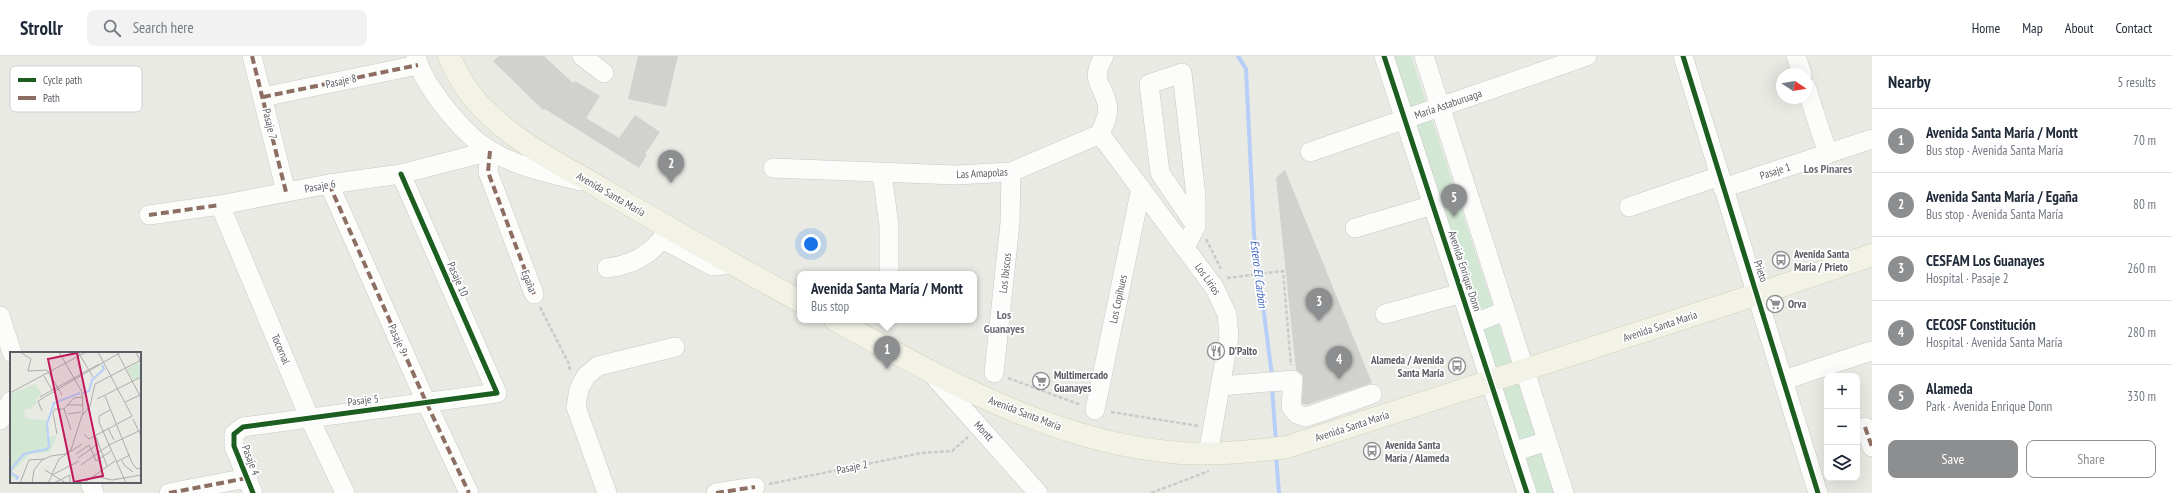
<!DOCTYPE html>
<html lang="en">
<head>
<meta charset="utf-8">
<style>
  body { margin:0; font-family:"PT Sans Narrow",sans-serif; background:#f2f2f3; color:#1f2937 }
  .controls { position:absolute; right:12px; bottom:12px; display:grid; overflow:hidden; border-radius:8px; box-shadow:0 4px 16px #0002 }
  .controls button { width:36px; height:36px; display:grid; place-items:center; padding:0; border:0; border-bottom:1px solid #e0e1e3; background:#fff; color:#1f2937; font:20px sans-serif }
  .compass { position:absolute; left:1776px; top:12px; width:36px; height:36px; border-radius:50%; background:#fff; box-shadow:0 4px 16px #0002; rotate:102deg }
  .you { position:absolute; left:811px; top:188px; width:14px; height:14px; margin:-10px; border:3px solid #fff; border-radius:50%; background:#1a73e8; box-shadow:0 0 0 6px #1a73e833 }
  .badge { display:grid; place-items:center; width:26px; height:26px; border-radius:50%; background:#8c8e90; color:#fff; font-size:13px; font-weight:700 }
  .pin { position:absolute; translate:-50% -33px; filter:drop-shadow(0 1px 2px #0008) }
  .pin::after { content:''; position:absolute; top:21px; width:14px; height:12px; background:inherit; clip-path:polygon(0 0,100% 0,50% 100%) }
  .popup { position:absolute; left:797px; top:215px; width:180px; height:52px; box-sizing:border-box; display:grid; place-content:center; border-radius:8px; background:#fff; filter:drop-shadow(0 1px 3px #0005); font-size:13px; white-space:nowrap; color:#747a83 }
  .popup b { font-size:15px; color:#1f2937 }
  .popup::after { content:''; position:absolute; left:50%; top:100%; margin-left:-8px; border:8px solid transparent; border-top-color:#fff }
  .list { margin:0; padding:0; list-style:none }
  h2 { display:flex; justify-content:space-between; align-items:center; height:52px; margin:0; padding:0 16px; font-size:17px }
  h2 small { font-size:13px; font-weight:400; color:#747a83 }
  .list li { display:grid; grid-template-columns:26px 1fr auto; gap:12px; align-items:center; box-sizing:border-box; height:64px; padding:0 16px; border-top:1px solid #e0e1e3 }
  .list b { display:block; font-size:15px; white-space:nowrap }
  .list p { margin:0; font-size:13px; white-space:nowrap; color:#747a83 }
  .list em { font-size:13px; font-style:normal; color:#747a83 }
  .actions { display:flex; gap:8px; padding:12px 16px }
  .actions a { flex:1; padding:9px 0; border:1px solid #8c8e90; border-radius:8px; text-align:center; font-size:14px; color:#8c8e90 }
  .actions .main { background:#8c8e90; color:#fff }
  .icon { flex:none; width:22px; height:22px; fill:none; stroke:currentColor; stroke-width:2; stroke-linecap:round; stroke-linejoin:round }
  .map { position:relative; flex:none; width:1872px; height:437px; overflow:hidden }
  header { display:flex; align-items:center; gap:24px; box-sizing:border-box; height:56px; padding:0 20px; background:#fff; border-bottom:1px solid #e0e1e3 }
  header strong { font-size:19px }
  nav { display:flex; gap:22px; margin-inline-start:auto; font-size:14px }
  .search { width:280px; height:36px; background:#f2f2f3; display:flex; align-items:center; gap:10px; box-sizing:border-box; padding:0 14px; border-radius:8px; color:#747a83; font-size:15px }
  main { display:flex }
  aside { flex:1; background:#fff }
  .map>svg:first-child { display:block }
</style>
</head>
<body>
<header>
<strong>Strollr</strong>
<div class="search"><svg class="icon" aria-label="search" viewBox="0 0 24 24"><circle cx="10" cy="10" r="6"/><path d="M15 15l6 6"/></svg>Search here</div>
<nav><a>Home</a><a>Map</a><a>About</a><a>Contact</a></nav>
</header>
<main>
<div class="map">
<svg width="1872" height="437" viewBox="0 0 1872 437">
  <rect width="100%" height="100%" fill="#eaeae5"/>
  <polygon fill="#d2e7d4" points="1391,0 1411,0 1554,437 1535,437"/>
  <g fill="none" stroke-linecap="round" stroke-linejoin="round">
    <g stroke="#b7cff7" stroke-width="4">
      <polyline points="1238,0 1246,13 1254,179 1272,320"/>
      <polyline points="1272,331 1276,386"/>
      <polyline points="1276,399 1279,437"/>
    </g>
  </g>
  <g fill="#d1d1ce">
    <polygon points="499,0 544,0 573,27 575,25 600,40 586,62 619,82 635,59 660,76 645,98 647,99 639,112 545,53 543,54 493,5"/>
    <polygon points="638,0 678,0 666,51 628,43"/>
    <polygon points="1285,114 1372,327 1306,349 1302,347 1303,319 1296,314 1276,122"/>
  </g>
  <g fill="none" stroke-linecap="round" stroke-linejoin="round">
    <g stroke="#c7c8c7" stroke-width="20">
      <g id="minor">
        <polyline points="252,0 286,136"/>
        <path d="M416 0C423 29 464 80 491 95 518 111 551 118 581 125"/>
        <polyline points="582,0 604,17"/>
        <polyline points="1384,0 1527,437"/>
        <polyline points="1424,0 1564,437"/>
        <polyline points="1683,0 1818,437"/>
        <polyline points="1796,0 1802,18"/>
        <polyline points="1806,31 1828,98"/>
        <polyline points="263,41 418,9"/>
        <polyline points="1100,78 1214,231 1227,258 1229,281 1208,398"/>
        <polyline points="490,95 488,116 534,238"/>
        <polyline points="1310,96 1587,0"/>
        <path d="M773 112 956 119 1011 116 1100 78C1104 69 1110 57 1107 47 1101 25 1090 25 1104 0"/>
        <polyline points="882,117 889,170 889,218"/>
        <polyline points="329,128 426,346 469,437"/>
        <polyline points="1723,132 1872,83"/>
        <polyline points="220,149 309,361 345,437"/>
        <polyline points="1629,151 1720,120"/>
        <polyline points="149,159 220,149 329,128 401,118 490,95"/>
        <polyline points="1355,172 1433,149"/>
        <polyline points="662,183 713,210 733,208"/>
        <polyline points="1185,191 1196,170 1196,140 1182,17 1149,28 1160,117 1196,170"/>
        <path d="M607 212C633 209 655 197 668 173"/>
        <polyline points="1385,258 1462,237"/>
        <polyline points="0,260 12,297"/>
        <polyline points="1472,268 1505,255"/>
        <polyline points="994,317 1010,167 1011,116"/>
        <polyline points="933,319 1038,437"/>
        <polyline points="1784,324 1871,295"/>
        <polyline points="1221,330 1293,324 1291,351 1297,358 1306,361 1372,338"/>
        <polyline points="1095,354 1141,132"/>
        <polyline points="0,364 11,345"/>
        <polyline points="1865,371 1872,391"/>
        <polyline points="1513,396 1547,385"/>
        <polyline points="90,426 94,437"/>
        <polyline points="169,437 247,422"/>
        <polyline points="253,437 234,390 234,378 243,371 497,337 401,118"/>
        <polyline points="607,437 576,351 579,333 586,320 598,310 675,291"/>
        <polyline points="716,437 755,431"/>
      </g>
    </g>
    <g stroke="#d3d0b2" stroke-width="23">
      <g id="major">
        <path d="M449 0C458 22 472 43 490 59 522 90 564 110 602 133 667 171 733 209 800 245"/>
        <path d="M835 264C943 323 1055 388 1181 397 1217 399 1251 396 1287 391L1758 238 1872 199"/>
      </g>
    </g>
    <g stroke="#c7ccca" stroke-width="2.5" stroke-dasharray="4 2" stroke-linecap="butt">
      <polyline points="1206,183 1221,213"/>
      <polyline points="1227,222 1283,215 1291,309"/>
      <polyline points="540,251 569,308 570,315"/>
      <polyline points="1008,322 1081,349"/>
      <polyline points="1111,356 1199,370"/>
      <polyline points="769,428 921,397 952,395 968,381"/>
      <polyline points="1151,437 1209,415"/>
    </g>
    <use href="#minor" stroke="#fcfcfb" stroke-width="19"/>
    <use href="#major" stroke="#f2f2e7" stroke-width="22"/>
    <g stroke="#8d6e63" stroke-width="4" stroke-dasharray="8 4" stroke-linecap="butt">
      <polyline points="252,0 286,136"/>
      <polyline points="263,41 418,9"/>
      <polyline points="490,95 488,116 534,238"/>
      <polyline points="329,128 426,346 469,437"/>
      <polyline points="149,159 220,149"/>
      <polyline points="1865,371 1872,391"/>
      <polyline points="169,437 247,422"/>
      <polyline points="716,437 755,431"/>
    </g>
    <g stroke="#fff" stroke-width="8">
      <g id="cycleway">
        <polyline points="1384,0 1527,437"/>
        <polyline points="1683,0 1818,437"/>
        <polyline points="253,437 234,390 234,378 243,371 497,337 401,118"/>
      </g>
    </g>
    <use href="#cycleway" stroke="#1b5e20" stroke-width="5"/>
  </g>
  <defs>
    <g id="bus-ring" transform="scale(0.9)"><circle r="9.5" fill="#fff" stroke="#8c8e90" stroke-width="1.5"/><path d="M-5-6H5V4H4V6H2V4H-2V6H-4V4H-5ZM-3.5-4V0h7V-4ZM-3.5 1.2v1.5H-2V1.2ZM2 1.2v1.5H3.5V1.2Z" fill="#8c8e90"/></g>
    <g id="supermarket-ring" transform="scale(0.9)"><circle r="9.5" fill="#fff" stroke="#8c8e90" stroke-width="1.5"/><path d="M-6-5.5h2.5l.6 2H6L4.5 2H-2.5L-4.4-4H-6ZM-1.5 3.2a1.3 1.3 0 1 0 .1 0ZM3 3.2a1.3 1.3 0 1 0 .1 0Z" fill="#8c8e90"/></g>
    <g id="restaurant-ring" transform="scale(0.9)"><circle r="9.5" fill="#fff" stroke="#8c8e90" stroke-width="1.5"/><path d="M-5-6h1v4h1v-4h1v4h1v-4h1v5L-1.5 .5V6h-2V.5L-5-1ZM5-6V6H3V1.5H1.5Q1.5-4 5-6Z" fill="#8c8e90"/></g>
  </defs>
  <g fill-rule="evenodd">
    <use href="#bus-ring" x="1781" y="204"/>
    <use href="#supermarket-ring" x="1775" y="248"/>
    <use href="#restaurant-ring" x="1216" y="295"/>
    <use href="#bus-ring" x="1457" y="310"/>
    <use href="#supermarket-ring" x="1041" y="325"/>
    <use href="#bus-ring" x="1372" y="395"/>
  </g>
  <g text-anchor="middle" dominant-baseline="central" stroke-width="3.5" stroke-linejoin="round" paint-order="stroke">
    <g font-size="11" fill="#5a5d63" stroke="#fff">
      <text transform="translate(341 25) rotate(-12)">Pasaje 8</text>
      <text transform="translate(1448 48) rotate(-19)">María Astaburuaga</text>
      <text transform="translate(270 68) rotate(77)">Pasaje 7</text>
      <text transform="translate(1775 115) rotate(-18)">Pasaje 1</text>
      <text transform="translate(982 117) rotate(-3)">Las Amapolas</text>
      <text transform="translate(320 130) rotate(-10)">Pasaje 6</text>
      <text transform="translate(611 138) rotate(30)">Avenida Santa María</text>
      <text transform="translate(1465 215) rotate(72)">Avenida Enrique Donn</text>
      <text transform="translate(1761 215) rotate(72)">Prieto</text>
      <text transform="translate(1005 217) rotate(-84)">Los Ibiscos</text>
      <text transform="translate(458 223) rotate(66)">Pasaje 10</text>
      <text transform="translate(1208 223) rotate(55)">Los Lirios</text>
      <text transform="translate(529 225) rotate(69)">Egaña</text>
      <text transform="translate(1118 243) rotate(-78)">Los Copihues</text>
      <text transform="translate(1660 270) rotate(-18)">Avenida Santa María</text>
      <text transform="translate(398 283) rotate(66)">Pasaje 9</text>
      <text transform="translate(281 293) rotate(67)">Tocornal</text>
      <text transform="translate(363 344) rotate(-7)">Pasaje 5</text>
      <text transform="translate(1025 357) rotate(21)">Avenida Santa María</text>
      <text transform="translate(1352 370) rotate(-18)">Avenida Santa María</text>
      <text transform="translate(984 375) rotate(47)">Montt</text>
      <text transform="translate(251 404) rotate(69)">Pasaje 4</text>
      <text transform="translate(852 411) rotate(-12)">Pasaje 2</text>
    </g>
    <g font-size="11" font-weight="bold" fill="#5a5d63" stroke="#fff" text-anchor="start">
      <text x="1794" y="198">Avenida Santa<tspan x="1794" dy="13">María / Prieto</tspan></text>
      <text x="1788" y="248">Orva</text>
      <text x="1229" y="295">D'Palto</text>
      <text x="1444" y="304" text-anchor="end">Alameda / Avenida<tspan x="1444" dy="13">Santa María</tspan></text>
      <text x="1054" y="319">Multimercado<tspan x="1054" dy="13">Guanayes</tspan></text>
      <text x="1385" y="389">Avenida Santa<tspan x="1385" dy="13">María / Alameda</tspan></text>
    </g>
    <g font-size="12" font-weight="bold" fill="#6b6e75" stroke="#fff">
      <text x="1828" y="112">Los Pinares</text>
      <text x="1004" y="258">Los<tspan x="1004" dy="14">Guanayes</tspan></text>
    </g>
    <g font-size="12" font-style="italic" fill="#4269c3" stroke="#fff">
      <text transform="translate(1259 218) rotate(83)">Estero El Carbón</text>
    </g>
  </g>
  <g transform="translate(10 296)">
    <rect width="131" height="131" fill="#eaeae5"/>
    <path d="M129 10 131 24 123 28 117 17ZM26 32 32 43 25 47 27 51 21 56 24 58 18 56 14 58 15 66 38 69 39 85 47 83 40 100 20 102 2 120 8 125 7 128 0 125V42Z" fill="#d2e7d4"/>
    <path fill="none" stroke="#b7cff7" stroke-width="2" d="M73 41 79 39 82 28 94 17 92 13M6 128 8 125 1 121V117L14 102 37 97 39 94 37 72 44 51 70 41"/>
    <path fill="none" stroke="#acaead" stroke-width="1" d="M10 0 21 7 18 19 37 18 52 43M68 0 83 25M126 0 131 11M108 2 131 46M34 24 42 38M0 41 76 0M95 44 122 111 127 117 131 116M30 45 89 12M87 47 131 25M115 50 130 43M57 53H72M54 57 64 46 73 45M54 57 61 78M100 58 89 64V70L116 131M32 59 28 49 111 0M58 62 71 60M73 63 80 54 85 32 131 8M123 67 131 84M98 76 104 88M47 82 43 61 45 57H54M74 82 79 87 122 64 88 0M86 85 97 114M66 102 79 93 86 109 101 99M68 106 88 92M111 107 115 114 123 120M106 110 120 103M71 113 99 93 131 78M35 118 56 131M42 122 49 107 72 92M85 124 102 128 131 123M10 131 19 108 34 107M22 131 24 118 32 108 41 104 55 102 61 98 73 60 72 40 49 0M38 131 42 123 69 109M44 131 60 123V131M74 131 105 109"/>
    <path fill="#c2185b" fill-opacity="0.15" stroke="#c2185b" stroke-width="2" d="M67 1 93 124 64 130 38 7Z"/>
    <rect width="131" height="131" fill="none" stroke="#5a5d63" stroke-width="2"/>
  </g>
  <rect x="10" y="10" width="132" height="46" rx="6" fill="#fff" stroke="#ceced0" stroke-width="1"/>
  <rect x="18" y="22" width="18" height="4" fill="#1b5e20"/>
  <rect x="18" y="40" width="18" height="4" fill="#8d6e63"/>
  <g font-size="11" fill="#5a5d63">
    <text x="43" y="28">Cycle path</text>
    <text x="43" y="46">Path</text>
  </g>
</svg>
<div class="controls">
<button>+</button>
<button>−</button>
<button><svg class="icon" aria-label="layers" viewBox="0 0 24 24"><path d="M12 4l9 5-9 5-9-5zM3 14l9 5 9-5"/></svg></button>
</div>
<svg class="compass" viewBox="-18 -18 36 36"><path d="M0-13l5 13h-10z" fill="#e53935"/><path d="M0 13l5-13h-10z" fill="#747a83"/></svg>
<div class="you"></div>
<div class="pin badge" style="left:887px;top:313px">1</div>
<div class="popup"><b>Avenida Santa María / Montt</b>Bus stop</div>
<div class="pin badge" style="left:671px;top:127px">2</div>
<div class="pin badge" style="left:1319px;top:265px">3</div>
<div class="pin badge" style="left:1339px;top:323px">4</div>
<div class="pin badge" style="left:1454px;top:161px">5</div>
</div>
<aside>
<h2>Nearby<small>5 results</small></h2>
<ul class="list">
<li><span class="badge">1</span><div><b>Avenida Santa María / Montt</b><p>Bus stop · Avenida Santa María</p></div><em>70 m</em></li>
<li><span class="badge">2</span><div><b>Avenida Santa María / Egaña</b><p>Bus stop · Avenida Santa María</p></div><em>80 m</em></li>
<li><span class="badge">3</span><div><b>CESFAM Los Guanayes</b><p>Hospital · Pasaje 2</p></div><em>260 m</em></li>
<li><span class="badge">4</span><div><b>CECOSF Constitución</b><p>Hospital · Avenida Santa María</p></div><em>280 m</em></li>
<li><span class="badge">5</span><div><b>Alameda</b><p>Park · Avenida Enrique Donn</p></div><em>330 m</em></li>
</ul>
<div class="actions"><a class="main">Save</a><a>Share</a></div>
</aside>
</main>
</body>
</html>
